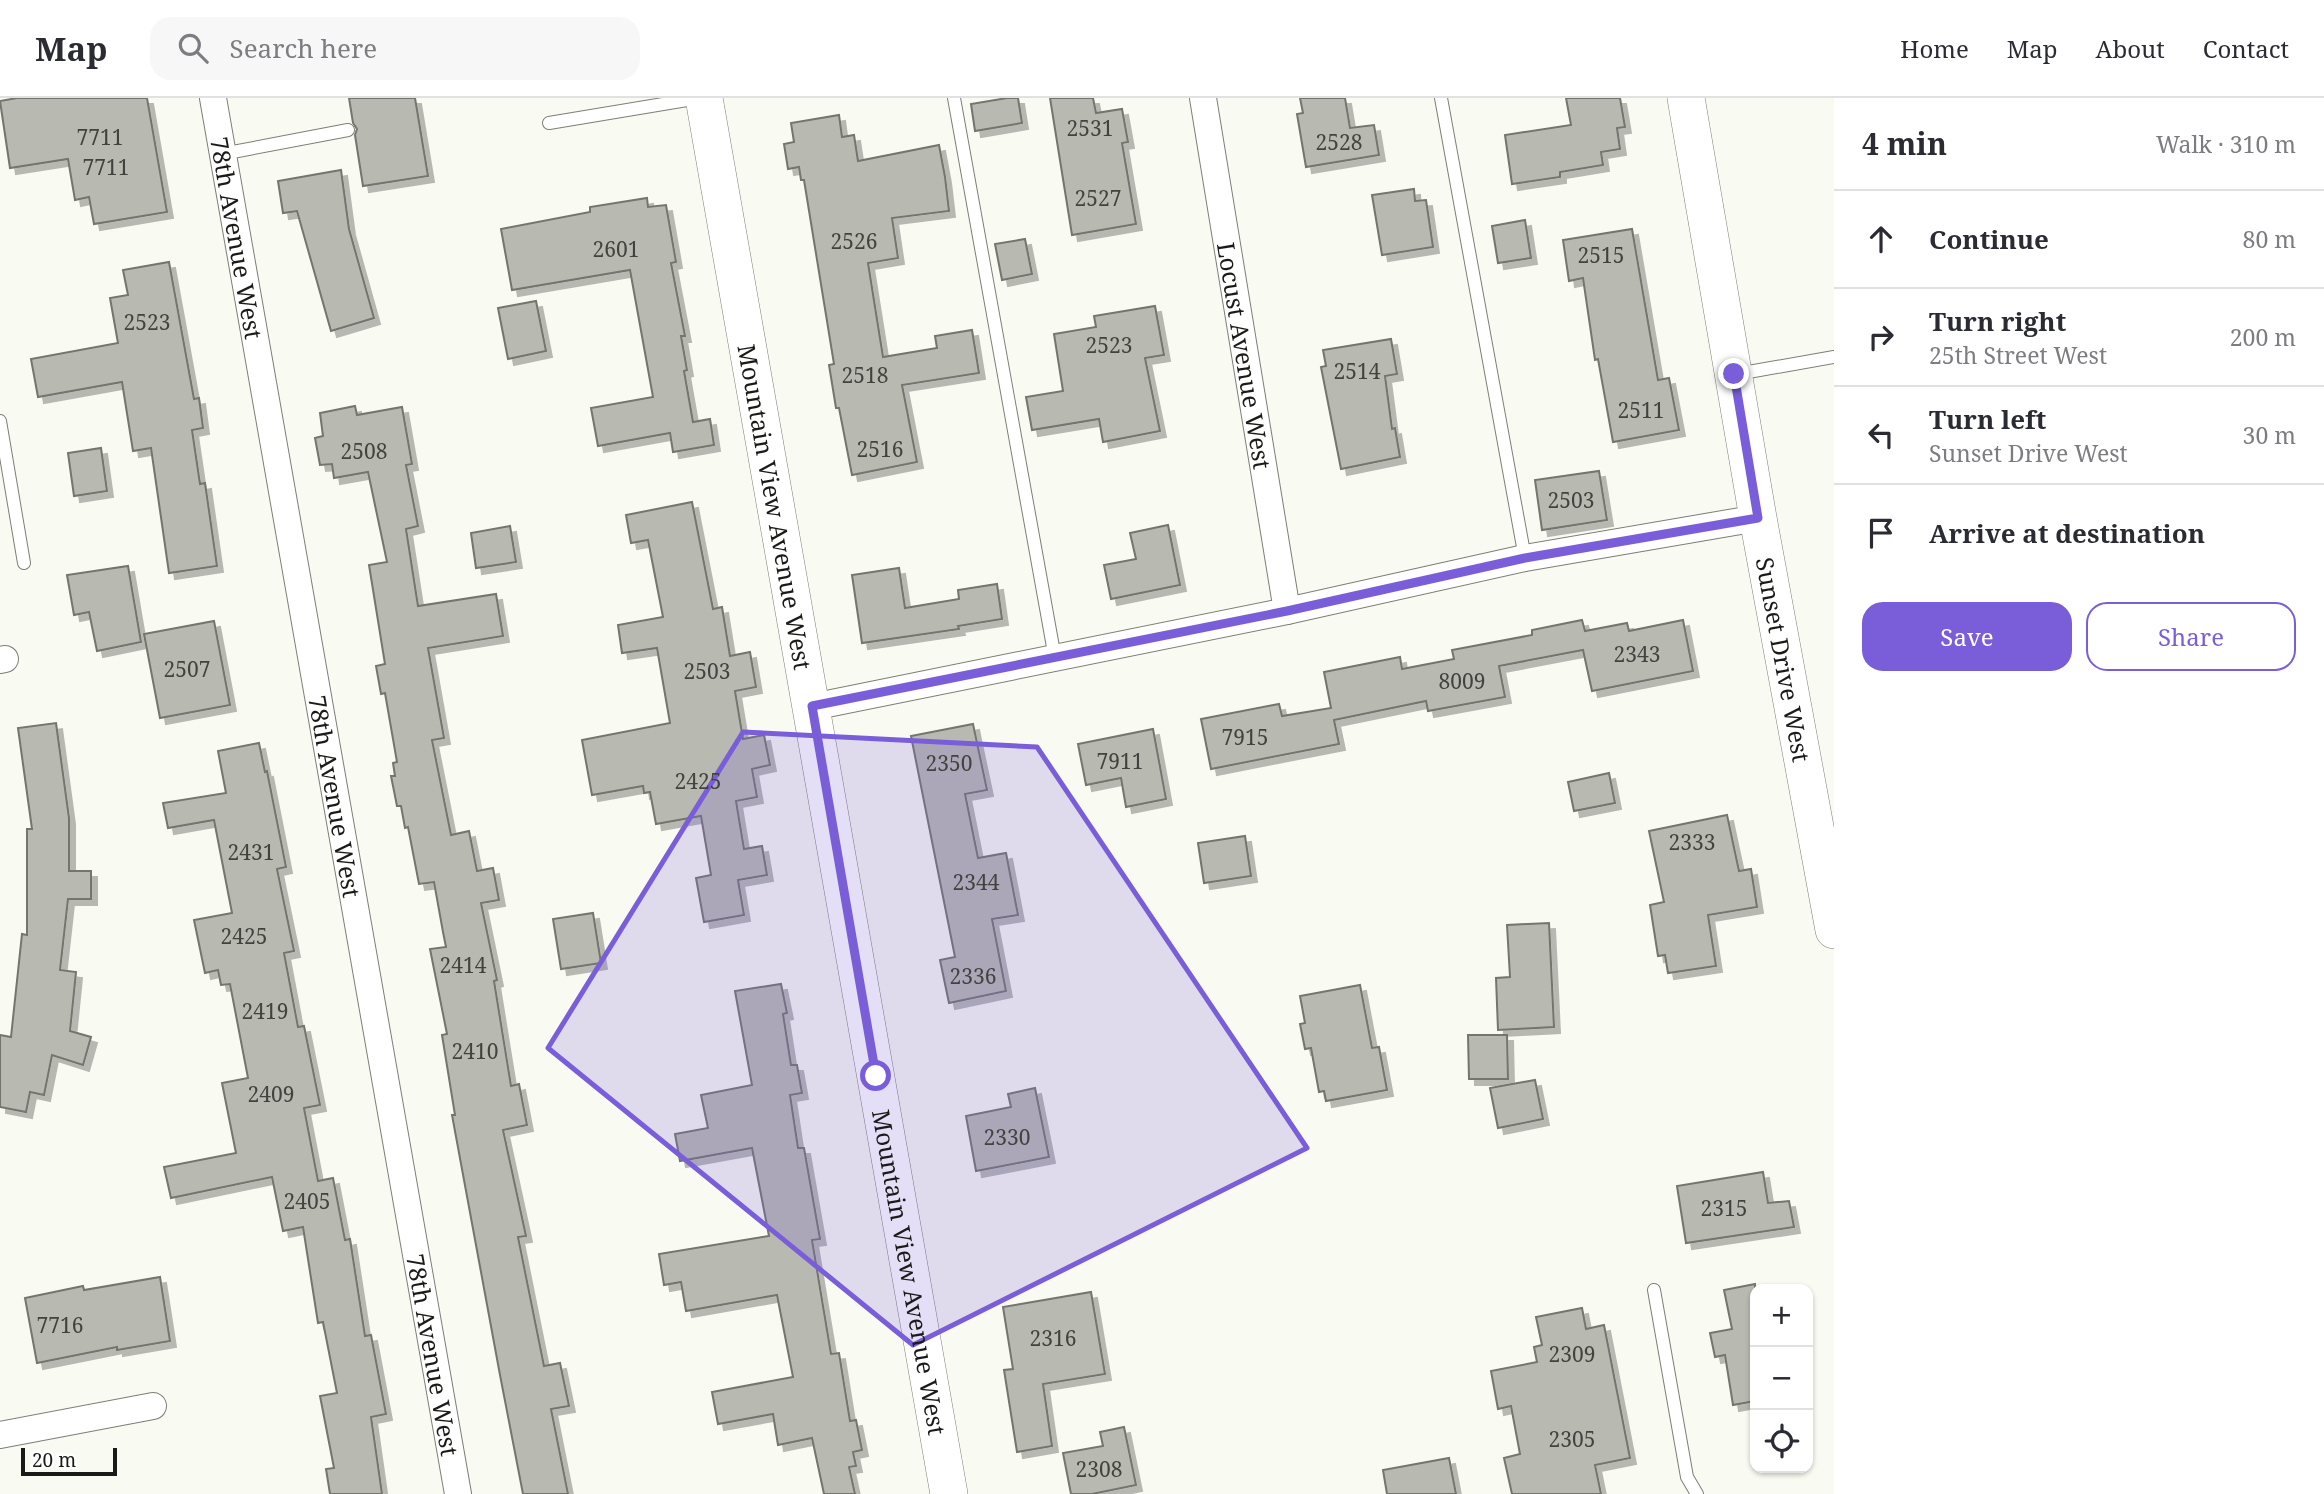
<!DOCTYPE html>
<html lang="en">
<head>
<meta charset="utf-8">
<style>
  body { margin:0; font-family:"Noto Serif",serif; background:#f7f7f7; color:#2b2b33 }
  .controls { position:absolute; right:21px; bottom:21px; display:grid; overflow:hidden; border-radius:14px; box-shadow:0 2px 5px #0004 }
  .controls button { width:63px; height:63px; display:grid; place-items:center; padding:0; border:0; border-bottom:2px solid #e1e1e2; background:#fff; color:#2b2b33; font:35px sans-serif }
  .scale { position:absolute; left:21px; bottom:18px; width:96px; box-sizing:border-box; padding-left:7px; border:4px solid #1a1b18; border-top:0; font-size:19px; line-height:24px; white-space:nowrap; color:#1a1b18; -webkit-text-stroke:5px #fff; paint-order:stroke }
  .stop { position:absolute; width:21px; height:21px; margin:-16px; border:5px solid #7a5ed9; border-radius:50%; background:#fff }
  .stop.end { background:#7a5ed9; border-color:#fff; box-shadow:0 2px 7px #0008 }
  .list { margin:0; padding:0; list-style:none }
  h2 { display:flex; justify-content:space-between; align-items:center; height:91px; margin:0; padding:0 28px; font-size:30px }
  h2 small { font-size:23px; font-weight:400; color:#7c7c81 }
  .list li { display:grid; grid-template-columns:46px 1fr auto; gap:21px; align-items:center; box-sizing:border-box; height:98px; padding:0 28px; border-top:2px solid #e1e1e2 }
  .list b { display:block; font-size:26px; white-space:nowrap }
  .list p { margin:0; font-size:23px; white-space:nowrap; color:#7c7c81 }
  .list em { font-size:23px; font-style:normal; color:#7c7c81 }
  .actions { display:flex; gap:14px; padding:21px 28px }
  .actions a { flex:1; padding:16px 0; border:2px solid #7a5ed9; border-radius:21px; text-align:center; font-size:24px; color:#7a5ed9 }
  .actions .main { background:#7a5ed9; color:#fff }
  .icon { flex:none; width:38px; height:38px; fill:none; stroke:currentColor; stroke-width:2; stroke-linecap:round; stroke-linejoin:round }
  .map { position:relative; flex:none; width:1834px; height:1396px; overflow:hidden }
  header { display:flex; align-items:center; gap:42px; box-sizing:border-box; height:98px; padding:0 35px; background:#fff; border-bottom:2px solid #e1e1e2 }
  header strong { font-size:33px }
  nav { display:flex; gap:38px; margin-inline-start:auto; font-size:24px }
  .search { width:490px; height:63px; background:#f7f7f7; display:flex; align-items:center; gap:18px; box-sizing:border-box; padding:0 24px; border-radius:21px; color:#7c7c81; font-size:26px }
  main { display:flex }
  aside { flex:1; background:#fff }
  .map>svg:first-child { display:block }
</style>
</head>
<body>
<header>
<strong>Map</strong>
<div class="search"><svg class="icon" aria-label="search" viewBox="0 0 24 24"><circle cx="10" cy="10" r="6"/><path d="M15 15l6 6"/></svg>Search here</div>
<nav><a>Home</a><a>Map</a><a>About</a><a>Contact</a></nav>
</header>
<main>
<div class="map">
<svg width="1834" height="1396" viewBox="0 0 1834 1396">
  <defs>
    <filter id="shadow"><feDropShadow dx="6" dy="6" stdDeviation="0" flood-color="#0004"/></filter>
  </defs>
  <rect width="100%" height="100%" fill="#f9fbf3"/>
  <g fill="#b8bab2" stroke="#74756e" stroke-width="2" filter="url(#shadow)">
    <polygon points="17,0 147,0 167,114 94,126 89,99 75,102 68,61 10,70 0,3"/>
    <polygon points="349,0 415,0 428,78 363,88 355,37 357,31 353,25"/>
    <polygon points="1007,0 1018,0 1022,25 975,33 971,6"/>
    <polygon points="1050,0 1093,0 1096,15 1122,11 1128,44 1122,45 1136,126 1072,137"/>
    <polygon points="1300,0 1345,0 1350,30 1374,27 1379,57 1306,69 1297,16 1303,15"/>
    <polygon points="1566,0 1620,0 1625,29 1617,30 1620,51 1601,54 1603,67 1560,74 1560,79 1512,86 1505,37 1571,27"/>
    <polygon points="839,17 842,39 854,37 858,63 939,47 945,79 949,113 892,120 898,160 868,165 883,259 937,250 935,238 972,232 979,275 902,287 917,364 852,377 839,310 836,310 829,267 834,266 804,82 801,82 799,69 788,71 784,46 794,44 791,25"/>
    <polygon points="341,72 349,131 374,220 331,233 297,113 283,115 278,83"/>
    <polygon points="1414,91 1415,103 1426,102 1433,149 1382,157 1372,97"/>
    <polygon points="647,100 648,109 666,107 676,164 671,165 685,238 681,238 687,272 684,273 693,324 710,321 714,347 673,354 670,335 598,348 591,310 653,299 630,172 512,192 501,131 590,114 590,109"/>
    <polygon points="1525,122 1531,160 1498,165 1492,128"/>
    <polygon points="1632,131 1658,282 1669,280 1679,332 1613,344 1598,261 1595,262 1583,180 1569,183 1563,142"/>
    <polygon points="1025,141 1032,176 1002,182 995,146"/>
    <polygon points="169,164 194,301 199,300 203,330 192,332 200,386 205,385 217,468 169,475 151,350 133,353 122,284 38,299 31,261 118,245 110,200 128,197 123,172"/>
    <polygon points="536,203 546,253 508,261 498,210"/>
    <polygon points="1155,208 1164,257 1145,260 1160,333 1103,344 1099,321 1032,332 1026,299 1063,293 1054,236 1096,229 1094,218"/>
    <polygon points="1391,241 1397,276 1385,278 1392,331 1395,330 1400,359 1341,371 1321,269 1326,268 1323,252"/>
    <polygon points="355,308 357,317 402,309 412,366 406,367 418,428 406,431 418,508 496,496 503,538 428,550 444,640 432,642 451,737 469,733 477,773 493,770 499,802 481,805 497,882 494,883 511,988 519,986 527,1027 503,1032 526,1138 518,1139 544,1268 560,1265 569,1308 551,1311 568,1396 523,1396 500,1277 452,1017 455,1017 442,937 447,936 430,851 446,849 443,834 434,784 419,786 408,729 405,730 401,708 397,708 391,678 395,678 393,665 397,664 385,595 381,596 376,568 385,566 369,467 387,464 368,374 334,380 332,366 320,367 315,340 323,338 320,315"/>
    <polygon points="101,350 107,393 74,398 68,355"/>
    <polygon points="1599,373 1607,422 1542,432 1535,382"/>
    <polygon points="692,404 713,511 722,509 730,558 750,554 756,589 735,593 743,641 764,637 770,667 752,671 757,699 736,703 744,751 762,748 767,777 738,782 744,817 704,824 696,780 711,777 701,718 656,726 650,694 644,695 643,688 592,697 582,642 670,625 657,550 622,555 618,527 663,519 648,442 631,445 626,417"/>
    <polygon points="1168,427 1180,487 1111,501 1104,467 1136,461 1130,435"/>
    <polygon points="510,428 516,464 476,470 471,435"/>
    <polygon points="128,468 141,544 97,553 89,514 74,517 67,477"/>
    <polygon points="899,470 905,510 959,501 958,492 997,486 1002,521 958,528 959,531 862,545 852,477"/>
    <polygon points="1582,522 1585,533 1627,525 1629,533 1683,522 1693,573 1592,593 1583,552 1499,568 1505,599 1428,613 1426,603 1334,622 1339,646 1211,671 1201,621 1279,606 1282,618 1331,610 1324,574 1400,559 1402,571 1454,561 1452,552 1532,537 1532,532"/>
    <polygon points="214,523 230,607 160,620 144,536"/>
    <polygon points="56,625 69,720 69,773 91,773 91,801 68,801 60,872 76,874 70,933 91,939 83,967 52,957 44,997 30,994 26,1014 0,1009 0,937 11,939 22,836 27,837 27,731 32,731 18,630"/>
    <polygon points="973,626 987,692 965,696 978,760 1006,755 1018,817 992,821 1006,893 949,905 940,862 955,859 911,638"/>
    <polygon points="1153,631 1166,701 1126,709 1121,680 1086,687 1078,646"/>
    <polygon points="259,645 265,674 267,673 286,769 277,771 294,853 284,855 298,929 304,928 320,1007 304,1010 318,1083 333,1080 345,1142 350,1141 365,1238 371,1237 386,1316 371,1319 382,1396 330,1396 326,1371 334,1370 320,1298 337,1295 323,1224 318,1225 303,1129 283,1133 272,1079 171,1100 164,1069 236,1055 222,985 248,980 230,886 221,887 218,872 205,875 194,822 232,815 214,722 168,730 163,705 226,695 218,653"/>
    <polygon points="1609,675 1615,705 1574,713 1568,684"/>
    <polygon points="1727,717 1739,773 1751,771 1757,809 1708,817 1716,868 1668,875 1665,857 1658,858 1650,807 1664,804 1649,733"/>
    <polygon points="1245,738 1251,778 1204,785 1198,745"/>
    <polygon points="593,815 601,865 561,871 553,821"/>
    <polygon points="1549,825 1554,929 1498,932 1496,880 1510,879 1507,827"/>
    <polygon points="781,886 787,915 783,916 791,967 797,967 802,995 790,997 798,1050 804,1050 820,1141 812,1142 831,1256 839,1255 850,1323 856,1322 862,1352 853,1354 856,1368 849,1369 855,1396 824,1396 812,1340 778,1347 773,1316 718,1326 712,1294 793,1279 777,1197 686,1213 681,1184 664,1187 659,1156 769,1138 752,1050 680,1063 675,1036 708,1030 701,997 752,987 735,893"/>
    <polygon points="1360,887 1372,950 1379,949 1387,992 1326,1003 1324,993 1319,994 1311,950 1305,951 1300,926 1305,925 1300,898"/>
    <polygon points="1468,937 1507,937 1508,981 1469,981"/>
    <polygon points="1535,982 1543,1021 1498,1030 1490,990"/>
    <polygon points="1035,990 1049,1059 976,1073 966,1018 1011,1009 1008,996"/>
    <polygon points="1763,1074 1768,1105 1789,1103 1794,1129 1686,1145 1677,1088"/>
    <polygon points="160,1179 170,1243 117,1252 117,1249 37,1265 25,1200 83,1188 84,1192"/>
    <polygon points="1755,1186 1755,1303 1733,1307 1725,1257 1715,1259 1710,1235 1732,1231 1724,1192"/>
    <polygon points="1091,1194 1105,1276 1043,1286 1052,1348 1017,1354 1004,1272 1013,1271 1003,1209"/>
    <polygon points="1582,1210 1586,1231 1604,1227 1630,1360 1595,1367 1601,1396 1512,1396 1504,1360 1520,1356 1511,1308 1498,1311 1491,1273 1537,1264 1534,1249 1542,1247 1536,1219"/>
    <polygon points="1124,1329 1136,1387 1092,1396 1071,1396 1063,1355 1103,1348 1100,1334"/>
    <polygon points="1449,1360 1456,1396 1387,1396 1383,1372"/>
  </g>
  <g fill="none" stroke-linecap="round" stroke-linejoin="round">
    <g stroke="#7d7e77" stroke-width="14">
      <g id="lane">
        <polyline points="954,0 1055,560"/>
        <polyline points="1441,0 1525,460"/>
        <polyline points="549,25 699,0"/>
        <polyline points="222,56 348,32"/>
        <polyline points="1737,276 1834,259"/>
        <polyline points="0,323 24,465"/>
        <polyline points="1654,1192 1687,1379 1697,1396"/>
      </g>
    </g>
    <g stroke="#7d7e77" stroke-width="28">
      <g id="street">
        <path id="s1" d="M213 0 458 1396"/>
        <path id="s2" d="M1203 0 1287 513"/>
        <polyline points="0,562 5,561"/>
        <polyline points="812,609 1287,513 1525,460 1758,420"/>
        <polyline points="0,1337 153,1308"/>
      </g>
    </g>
    <g stroke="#7d7e77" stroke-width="38">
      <g id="secondary">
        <path id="s3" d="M704 0 949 1396"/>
        <path id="s4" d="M1686 0 1758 420 1834 832"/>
      </g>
    </g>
    <use href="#lane" stroke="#fff" stroke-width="12"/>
    <use href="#street" stroke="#fff" stroke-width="26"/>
    <use href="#secondary" stroke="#fff" stroke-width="37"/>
  </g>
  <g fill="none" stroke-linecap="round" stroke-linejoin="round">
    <polyline stroke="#7a5ed9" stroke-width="9" points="876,978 812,608 1287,513 1525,460 1758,420 1734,276"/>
  </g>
  <path fill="#7a5ed9" fill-opacity="0.2" stroke="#7a5ed9" stroke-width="5" stroke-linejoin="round" d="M743 634 1037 649 1307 1050 913 1247 548 950Z"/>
  <g text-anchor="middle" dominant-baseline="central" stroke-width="5" stroke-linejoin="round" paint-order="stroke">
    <g font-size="21" fill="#42433e">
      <text x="1090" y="30">2531</text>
      <text x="100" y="39">7711</text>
      <text x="1339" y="44">2528</text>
      <text x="106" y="69">7711</text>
      <text x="1098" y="100">2527</text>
      <text x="854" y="143">2526</text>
      <text x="616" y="151">2601</text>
      <text x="1601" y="157">2515</text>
      <text x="147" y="224">2523</text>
      <text x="1109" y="247">2523</text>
      <text x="1357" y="273">2514</text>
      <text x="865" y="277">2518</text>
      <text x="1641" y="312">2511</text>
      <text x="880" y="351">2516</text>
      <text x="364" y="353">2508</text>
      <text x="1571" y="402">2503</text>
      <text x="1637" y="556">2343</text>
      <text x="187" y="571">2507</text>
      <text x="707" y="573">2503</text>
      <text x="1462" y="583">8009</text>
      <text x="1245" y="639">7915</text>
      <text x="1120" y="663">7911</text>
      <text x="949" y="665">2350</text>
      <text x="698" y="683">2425</text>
      <text x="1692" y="744">2333</text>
      <text x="251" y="754">2431</text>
      <text x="976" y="784">2344</text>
      <text x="244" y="838">2425</text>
      <text x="463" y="867">2414</text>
      <text x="973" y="878">2336</text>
      <text x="265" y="913">2419</text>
      <text x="475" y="953">2410</text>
      <text x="271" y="996">2409</text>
      <text x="1007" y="1039">2330</text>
      <text x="307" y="1103">2405</text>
      <text x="1724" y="1110">2315</text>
      <text x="60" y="1227">7716</text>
      <text x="1053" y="1240">2316</text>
      <text x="1572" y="1256">2309</text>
      <text x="1572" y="1341">2305</text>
      <text x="1099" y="1371">2308</text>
    </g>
    <g font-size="24" fill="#1a1b18" stroke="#fff">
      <text stroke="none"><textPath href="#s1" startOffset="142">78th Avenue West</textPath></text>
      <text stroke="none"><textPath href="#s2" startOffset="261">Locust Avenue West</textPath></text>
      <text stroke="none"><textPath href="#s3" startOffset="415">Mountain View Avenue West</textPath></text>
      <text stroke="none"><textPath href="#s4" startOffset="570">Sunset Drive West</textPath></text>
      <text stroke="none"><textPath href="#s1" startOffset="709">78th Avenue West</textPath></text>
      <text stroke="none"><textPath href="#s3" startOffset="1192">Mountain View Avenue West</textPath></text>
      <text stroke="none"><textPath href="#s1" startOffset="1276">78th Avenue West</textPath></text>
    </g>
  </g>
</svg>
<div class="controls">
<button>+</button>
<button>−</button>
<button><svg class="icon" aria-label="locate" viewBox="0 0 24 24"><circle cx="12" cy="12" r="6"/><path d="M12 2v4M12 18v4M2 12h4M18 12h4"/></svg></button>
</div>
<div class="scale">20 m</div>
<div class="stop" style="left:876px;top:978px"></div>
<div class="stop end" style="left:1734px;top:276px"></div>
</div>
<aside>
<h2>4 min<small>Walk · 310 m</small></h2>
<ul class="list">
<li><svg class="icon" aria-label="ahead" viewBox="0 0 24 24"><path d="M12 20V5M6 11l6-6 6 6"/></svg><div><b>Continue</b></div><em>80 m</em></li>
<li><svg class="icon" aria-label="right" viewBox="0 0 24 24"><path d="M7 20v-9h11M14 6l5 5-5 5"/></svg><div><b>Turn right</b><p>25th Street West</p></div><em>200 m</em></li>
<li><svg class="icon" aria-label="left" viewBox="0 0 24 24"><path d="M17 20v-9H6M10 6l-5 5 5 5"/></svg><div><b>Turn left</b><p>Sunset Drive West</p></div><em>30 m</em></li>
<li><svg class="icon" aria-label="arrive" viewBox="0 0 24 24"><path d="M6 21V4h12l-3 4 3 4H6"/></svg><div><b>Arrive at destination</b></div></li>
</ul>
<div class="actions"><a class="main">Save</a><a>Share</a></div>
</aside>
</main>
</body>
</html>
